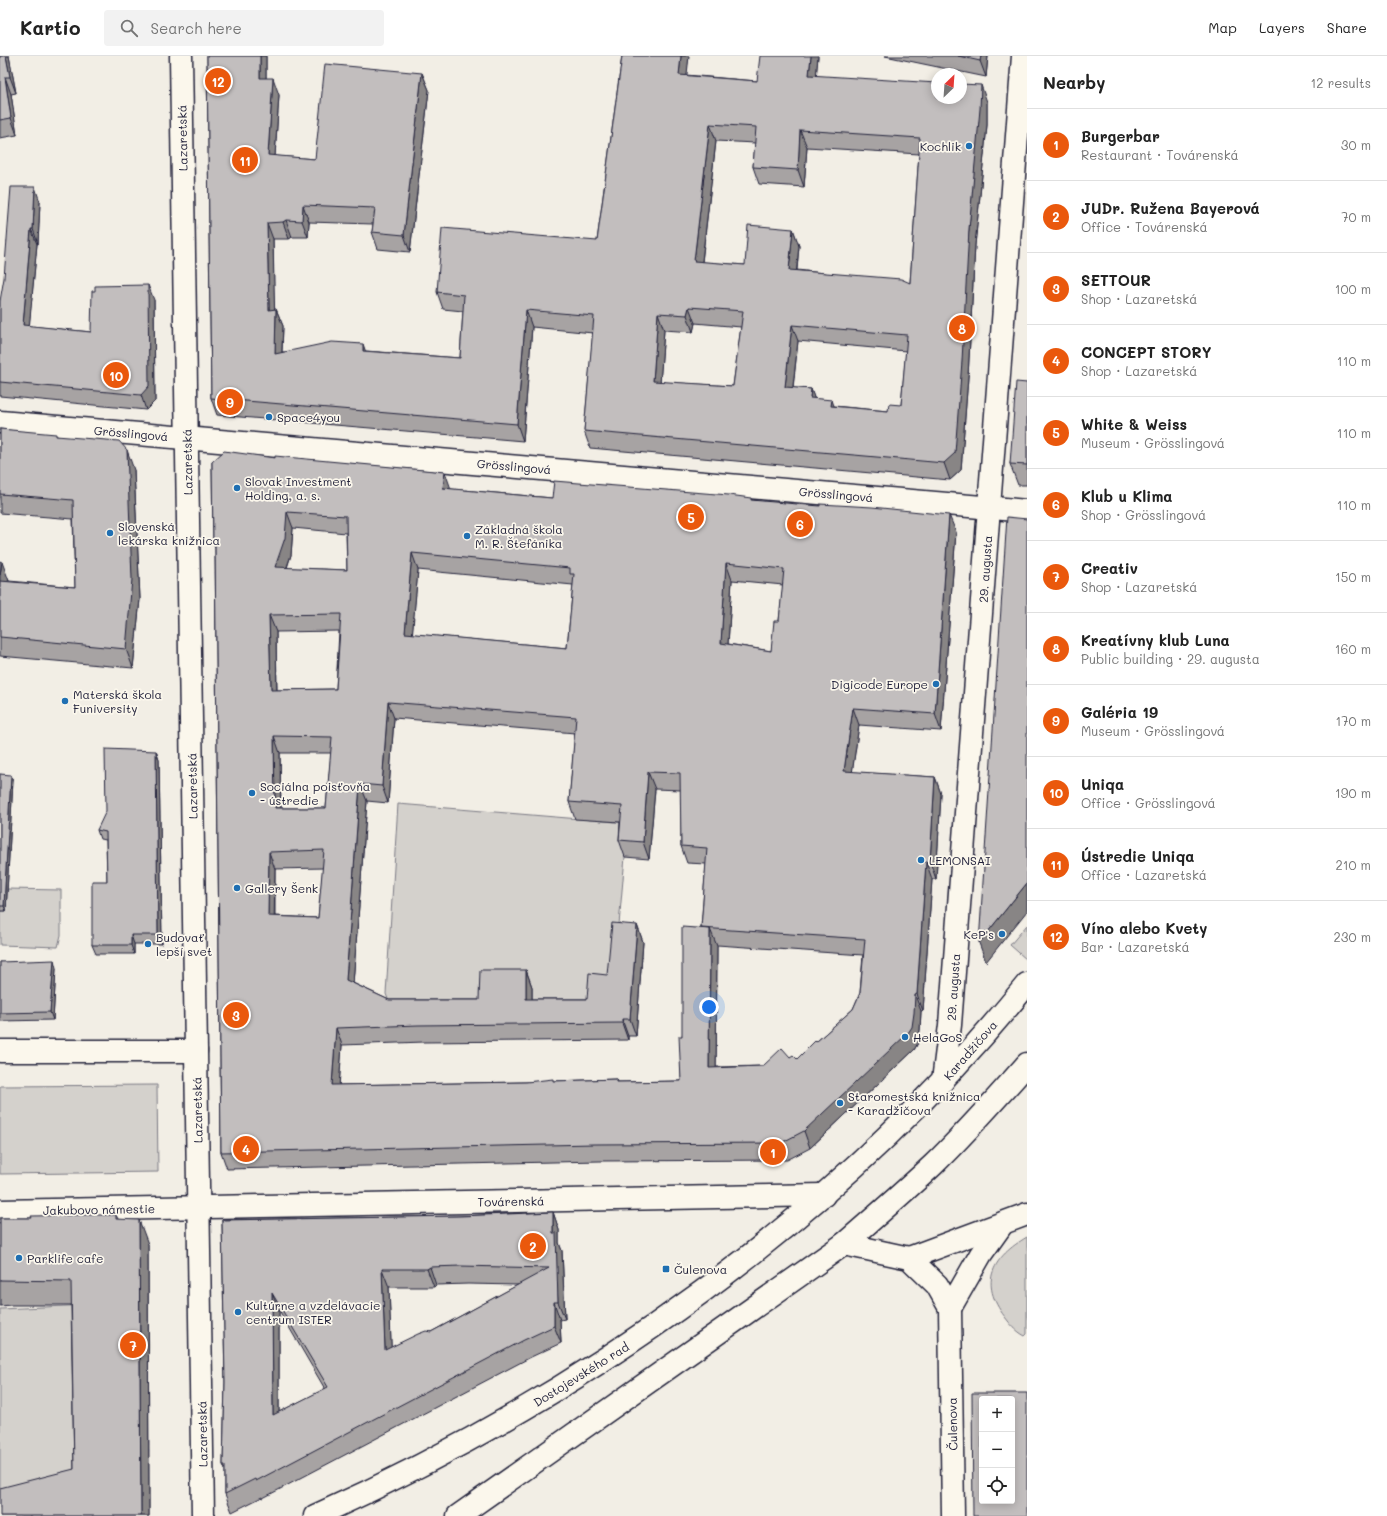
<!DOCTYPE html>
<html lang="en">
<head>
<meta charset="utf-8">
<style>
  body { margin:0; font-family:Mali,sans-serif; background:#f2f2f2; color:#222 }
  .controls { position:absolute; right:12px; bottom:12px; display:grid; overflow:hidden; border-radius:4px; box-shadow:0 2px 10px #0003 }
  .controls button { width:36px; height:36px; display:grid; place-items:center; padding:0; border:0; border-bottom:1px solid #e0e0e0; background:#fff; color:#222; font:20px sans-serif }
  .compass { position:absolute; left:931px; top:12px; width:36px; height:36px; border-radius:50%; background:#fff; box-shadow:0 2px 10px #0003; rotate:25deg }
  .you { position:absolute; left:709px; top:951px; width:14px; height:14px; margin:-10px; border:3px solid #fff; border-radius:50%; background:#1a73e8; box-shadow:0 0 0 6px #1a73e833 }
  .badge { display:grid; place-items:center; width:26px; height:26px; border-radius:50%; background:#ea580c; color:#fff; font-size:13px; font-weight:700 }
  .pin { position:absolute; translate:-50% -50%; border:2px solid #fff; box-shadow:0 1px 4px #0006 }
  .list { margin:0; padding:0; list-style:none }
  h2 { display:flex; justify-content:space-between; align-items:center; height:52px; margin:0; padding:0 16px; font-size:17px }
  h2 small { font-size:13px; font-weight:400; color:#767676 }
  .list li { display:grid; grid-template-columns:26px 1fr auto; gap:12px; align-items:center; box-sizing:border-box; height:72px; padding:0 16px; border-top:1px solid #e0e0e0 }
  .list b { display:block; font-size:15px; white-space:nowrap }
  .list p { margin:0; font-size:13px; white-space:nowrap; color:#767676 }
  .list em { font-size:13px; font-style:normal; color:#767676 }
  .icon { flex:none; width:22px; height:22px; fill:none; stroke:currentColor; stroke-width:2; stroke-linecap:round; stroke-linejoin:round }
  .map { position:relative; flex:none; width:1027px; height:1460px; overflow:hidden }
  header { display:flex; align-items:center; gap:24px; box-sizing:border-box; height:56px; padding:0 20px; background:#fff; border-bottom:1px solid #e0e0e0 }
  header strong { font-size:19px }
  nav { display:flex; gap:22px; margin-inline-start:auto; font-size:14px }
  .search { width:280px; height:36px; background:#f2f2f2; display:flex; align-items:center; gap:10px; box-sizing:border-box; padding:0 14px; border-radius:4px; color:#767676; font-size:15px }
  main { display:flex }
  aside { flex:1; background:#fff }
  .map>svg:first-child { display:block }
</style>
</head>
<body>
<header>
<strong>Kartio</strong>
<div class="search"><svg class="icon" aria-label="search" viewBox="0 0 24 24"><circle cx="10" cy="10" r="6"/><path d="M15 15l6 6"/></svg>Search here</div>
<nav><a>Map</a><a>Layers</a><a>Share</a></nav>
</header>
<main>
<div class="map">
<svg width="1027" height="1460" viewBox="0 0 1027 1460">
  <rect width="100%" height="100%" fill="#f2eee5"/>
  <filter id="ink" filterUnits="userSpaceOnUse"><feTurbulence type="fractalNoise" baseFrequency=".025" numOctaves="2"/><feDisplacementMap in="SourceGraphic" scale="8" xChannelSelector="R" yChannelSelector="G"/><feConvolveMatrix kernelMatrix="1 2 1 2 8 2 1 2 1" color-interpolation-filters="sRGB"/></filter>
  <g filter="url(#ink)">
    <g fill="#d4d1cc" stroke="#7b7a84">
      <polygon points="398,748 628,767 613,936 593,959 395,961 386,938"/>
      <polygon points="7,833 61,834 61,879 58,891 0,889 0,855 6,855"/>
      <polygon points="1027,869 1027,904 1010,889"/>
      <polygon points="157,1029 158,1116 0,1118 0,1030"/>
      <path d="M1027 1181V1278L1025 1280C1016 1275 1011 1269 1005 1261 978 1226 993 1201 1027 1181Z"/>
      <polygon points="89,1249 83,1431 0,1452 0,1253"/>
    </g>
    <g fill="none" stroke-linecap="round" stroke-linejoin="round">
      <g stroke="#22223b" stroke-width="25">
        <g id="minor">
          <polyline points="181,0 203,1460"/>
          <polyline points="0,366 1027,455"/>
          <polyline points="0,995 196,995"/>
          <polyline points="943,1025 950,969 1023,0"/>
          <polyline points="0,1155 824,1139"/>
          <polyline points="844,1188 909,1202 937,1229 950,1252 953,1460"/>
          <polyline points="909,1202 1027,1158"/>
          <polyline points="950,1252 981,1198 1003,1167"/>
        </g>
      </g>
      <g stroke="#22223b" stroke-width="25">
        <g id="secondary">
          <path d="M315 1460C587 1338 838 1161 1027 928"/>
          <path d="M458 1460 844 1188C874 1162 904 1136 933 1109 966 1077 996 1043 1027 1008"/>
        </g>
      </g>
      <use href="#minor" stroke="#fbf7ec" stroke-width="22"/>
      <use href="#secondary" stroke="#fbf7ec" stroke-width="22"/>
    </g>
    <g fill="#a7a3a3" stroke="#22223b" fill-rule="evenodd">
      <polygon points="0,0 9,0 16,37 11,38 17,79 0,82"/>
      <path d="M207 0H266V22L279 39 275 100 315 103 422 17 429 34 410 196 378 193 372 176 373 168 309 166 308 181H292L289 183H273L274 254 276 253 283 270 282 296 366 295 460 302 463 255 443 253 437 236 597 185 622 0H689L686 19 757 25 818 0 816 20 987 46V69L975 189 968 321 961 414 950 424 590 392 584 375 593 277 532 271 523 385 217 359 211 342ZM716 85 755 87 753 111 759 128 804 131 807 91 919 98 910 227 797 214 799 190 793 173 745 209 702 206ZM695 267 741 271 733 330 660 326 664 274 693 276ZM798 285 906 295 901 349 888 355 834 350 814 342 811 333 793 332Z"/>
      <polygon points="885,0 988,0 986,21"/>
      <polygon points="40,146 38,188 37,188 29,270 91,276 154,244 155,345 146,354 0,340 0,245"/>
      <polygon points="1027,327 1027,429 1018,429 1010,408"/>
      <polygon points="0,373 57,380 134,414 140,543 133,612 0,600 0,505 9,525 75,531 73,463 0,457"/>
      <path d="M212 406 451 433 552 442 752 444 956 476 941 675 859 669 852 716 935 721 941 738 936 823H932L923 955H921L920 974 918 987 914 994 810 1092 787 1104 600 1105 227 1113 221 1096 215 492 213 487ZM293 472 346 477 347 514 287 512 291 499ZM418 514 573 529 567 592 412 578ZM732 524 783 529 779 565 771 595 728 588ZM339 575 336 633 277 634 276 576ZM394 662 575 677 569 746 575 763 620 766 619 784 625 801 649 803 655 733 681 734V790L687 807 706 808 701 872 682 980 681 1025 618 1026 617 1023 554 1025 526 1026 339 1029 342 989 424 986 628 984V980H636L643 886 637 869 607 919 587 943H532V931L526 914 479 944H389L353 927 367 745 388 747ZM280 697H331L326 752H281ZM323 812 318 862 275 860V813ZM717 889 863 899 860 937 853 953 797 1003 790 1001 763 1010 716 1011Z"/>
      <polygon points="156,695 159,704 162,888 134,888 134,898 96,898 92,889 107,825 106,784 100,783 97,774"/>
      <polygon points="0,718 13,724 6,855 0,855"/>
      <polygon points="0,906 56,912 53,964 0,965"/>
      <path d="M553 1156 559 1174V1187L562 1195 565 1263 560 1264 561 1287 531 1301 263 1442 262 1441 232 1456 225 1438V1413L223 1409 225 1326 222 1164 460 1160ZM468 1228 518 1229 431 1276 391 1292 389 1231H434L436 1229ZM279 1254 325 1333 279 1356Z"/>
      <polygon points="116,1159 118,1163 148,1188 149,1460 0,1460 74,1413 71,1249 11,1249 0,1250 0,1162 32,1162"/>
    </g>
    <g fill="#888585" stroke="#22223b">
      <polygon points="6,0 9,0 16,37 10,21"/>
      <polygon points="260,0 266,0 266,39 260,22"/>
      <polygon points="681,0 689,0 685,36 679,19"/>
      <polygon points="811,0 818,0 815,36 809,19"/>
      <polygon points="981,0 988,0 986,21 980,5"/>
      <polygon points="422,17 429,34 410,196 404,179"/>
      <polygon points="5,21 11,38 17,79 11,62"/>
      <polygon points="273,22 279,39 274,116 268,99"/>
      <polygon points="981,29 987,46 987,69 975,189 968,321 961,414 950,424 944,407 969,173"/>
      <polygon points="710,68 716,85 700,222 694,205"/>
      <polygon points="800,74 807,91 804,131 798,114"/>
      <polygon points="35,131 40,146 38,188 33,173"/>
      <polygon points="303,149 309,166 308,181 302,165"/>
      <polygon points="286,164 292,181 289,183 283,166"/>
      <polygon points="267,167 273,183 275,271 269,254"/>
      <polygon points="31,173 37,188 28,284 23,269"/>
      <polygon points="793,173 799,190 795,230 789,214"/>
      <polygon points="148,229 154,244 155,345 146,354 141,339"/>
      <polygon points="689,251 695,267 693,276 687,259"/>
      <polygon points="276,253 283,270 281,315 275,298"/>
      <polygon points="526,254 532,271 523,385 517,368"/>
      <polygon points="658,257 664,274 659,342 653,325"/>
      <polygon points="792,269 798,285 791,348 785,331"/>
      <polygon points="363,288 369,305 363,295"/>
      <polygon points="811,333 817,350 810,342"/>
      <polygon points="832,344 838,361 831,350"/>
      <polygon points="127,394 134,414 140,543 133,612 126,593"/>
      <polygon points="445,416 451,433 443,432"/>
      <polygon points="287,456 293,472 291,499 281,528 275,511"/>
      <polygon points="949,459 956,476 941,675 935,658"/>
      <polygon points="412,497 418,514 411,594 405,577"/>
      <polygon points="2,506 9,525 0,527 0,519"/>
      <polygon points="726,507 732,524 727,604 721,587"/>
      <polygon points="269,559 276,576 277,651 271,634"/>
      <polygon points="388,646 394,662 388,747 382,730"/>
      <polygon points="853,652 859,669 850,732 844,715"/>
      <polygon points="274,680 280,697 281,769 275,752"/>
      <polygon points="156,695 159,704 162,888 158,879"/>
      <polygon points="648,716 655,733 649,803 643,786"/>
      <polygon points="11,719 13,724 6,855 4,850"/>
      <polygon points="935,721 941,738 936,823 930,806"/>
      <polygon points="360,728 367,745 352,941 346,924"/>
      <polygon points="269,796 275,813 274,876 268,860"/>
      <polygon points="926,806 932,823 923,955 917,938"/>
      <polygon points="1027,827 1027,855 986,906 979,887"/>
      <polygon points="637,869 643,886 636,980 630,963"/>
      <polygon points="710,873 717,890 716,1028 709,1012"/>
      <polygon points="131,879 134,888 134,898 131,889"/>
      <polygon points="54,904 56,912 53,964 50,956"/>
      <polygon points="526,914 532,931 532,960 526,943"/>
      <polygon points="915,939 921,955 920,974 918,987 914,994 810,1092 804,1075"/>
      <polygon points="622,963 628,980 628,984 622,967"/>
      <polygon points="336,972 342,989 338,1046 332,1029"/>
      <polygon points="553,1156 559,1174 559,1187 562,1195 565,1263 558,1246 553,1177"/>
      <polygon points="139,1164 148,1188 149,1460 141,1460"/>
      <polygon points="430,1211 436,1229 434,1231 427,1213"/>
      <polygon points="382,1213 389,1231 392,1312 385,1294"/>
      <polygon points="272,1237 279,1254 279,1377 273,1359"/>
      <polygon points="554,1246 560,1264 561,1287 554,1270"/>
    </g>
    <g fill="#c2bebe" stroke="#22223b" fill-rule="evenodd">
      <polygon points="0,0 6,0 10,21 5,21 11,62 0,64"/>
      <path d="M207 0H260V22H273L268 99 315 103 325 8 422 17 404 179 372 176 375 152 303 149 302 165 286 164 283 166 267 167 269 254 276 253 275 298 332 286 363 288V295L460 302 464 239 437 236 442 172 597 185 622 0H681L679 19 757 25 760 0H811L809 19 937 27V42H961V28L981 29 980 53 969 173 962 305 955 397 944 407 584 375 594 260 526 254 517 368 211 342ZM710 68 756 71 753 111 798 114 800 74 920 82 910 227 901 223 789 214 793 173 748 169 745 209 694 205ZM689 251 743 255 733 330 653 325 658 257 687 259ZM792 269 907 279 901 349 889 348 888 355 831 350 832 344 810 342 811 333 785 331Z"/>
      <polygon points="958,0 981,0 980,5"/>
      <polygon points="11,131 35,131 33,173 31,173 23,269 91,276 92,235 95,235 95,230 148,229 149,330 141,339 0,326 0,245 4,222"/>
      <polygon points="1016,326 1027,327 1027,409 1010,408"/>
      <polygon points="0,373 56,378 56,380 119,385 127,394 132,523 126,593 0,581 0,525 75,531 73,444 0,438"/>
      <path d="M224 395 275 402V400L445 416 443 432 496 437 552 442 554 425 729 439 751 442V444L820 450V448L872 451 949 459 935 658 853 652 844 715 935 721 930 806H926L917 938 915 939 914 957 912 971 908 977 804 1075 781 1087 594 1088 221 1096 215 486 213 487 212 406ZM287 456 346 460 347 514 275 511 285 482ZM412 497 570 512V518H574L567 592 405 577ZM726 507 784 513 779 565H774L771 595 721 587ZM341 558 336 633 271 634 269 559ZM388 646 576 661 569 746 622 750 619 784 643 786 648 716 680 717 681 790 707 792 701 872 865 883 860 937 853 953 816 986 815 985 797 1003 793 999 790 1001 782 992 763 1010 709 1012 710 873 682 871V980H679L681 1025 617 1026V1023L553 1025V1023L526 1026 332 1029 336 972 418 969 622 967V963H630L637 869 612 867 607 919 589 917 587 943H526V914H480L479 944H389L346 924 360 728 382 730ZM274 680 332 681 326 752H275ZM324 794 318 862 268 860 269 796Z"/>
      <polygon points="1007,461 1027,463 1027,827 979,887"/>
      <polygon points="0,505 2,506 0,519"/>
      <polygon points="105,693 156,695 158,879 131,879 131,889 92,889 92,825 107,825 106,776 97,774 106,755"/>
      <polygon points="0,718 11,719 4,850 0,850"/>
      <polygon points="54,904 50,956 0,957 0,906"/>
      <path d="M553 1156V1177H556L558 1246H554V1270L524 1284 256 1425 255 1423 225 1438V1409H223L225 1326 222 1164 460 1160ZM461 1210 549 1212 431 1276 426 1275 418 1278 385 1294 382 1213H427L430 1211ZM272 1237 328 1331 273 1359Z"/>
      <polygon points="85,1159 116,1159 116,1163 139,1164 141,1460 0,1460 0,1432 74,1413 71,1225 0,1224 0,1162 32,1162 31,1160"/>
      <path d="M972 1337H1027V1460H973ZM982 1343H1012V1445H982Z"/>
    </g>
  </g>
  <g fill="#1f6fb2" stroke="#fbf7ec" stroke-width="1.5">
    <circle cx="969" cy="90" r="4"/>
    <circle cx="269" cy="361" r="4"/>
    <circle cx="237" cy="432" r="4"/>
    <circle cx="110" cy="477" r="4"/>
    <circle cx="467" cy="480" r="4"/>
    <circle cx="936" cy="628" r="4"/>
    <circle cx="65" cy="645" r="4"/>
    <circle cx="252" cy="737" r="4"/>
    <circle cx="921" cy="804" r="4"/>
    <circle cx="237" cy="832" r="4"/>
    <circle cx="1002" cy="878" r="4"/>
    <circle cx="148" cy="888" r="4"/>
    <circle cx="905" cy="981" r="4"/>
    <circle cx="840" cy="1047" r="4"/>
    <circle cx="19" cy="1202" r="4"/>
    <rect x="662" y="1209" width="8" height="8" rx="2"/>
    <circle cx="238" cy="1256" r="4"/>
  </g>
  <g text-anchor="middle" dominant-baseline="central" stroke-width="3.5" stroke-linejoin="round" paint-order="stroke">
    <g font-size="12" fill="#22223b" stroke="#fbf7ec">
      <text transform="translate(182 82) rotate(-91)">Lazaretská</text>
      <text transform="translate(131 377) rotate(5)">Grösslingová</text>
      <text transform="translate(187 406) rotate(-91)">Lazaretská</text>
      <text transform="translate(514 410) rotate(5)">Grösslingová</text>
      <text transform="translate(836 438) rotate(5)">Grösslingová</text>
      <text transform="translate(985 513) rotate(-86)">29. augusta</text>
      <text transform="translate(192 730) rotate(-91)">Lazaretská</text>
      <text transform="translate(953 931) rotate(-86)">29. augusta</text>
      <text transform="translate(970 994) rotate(-49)">Karadžičova</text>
      <text transform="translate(197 1054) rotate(-91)">Lazaretská</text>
      <text transform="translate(511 1145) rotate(-1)">Továrenská</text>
      <text transform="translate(99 1153) rotate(-1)">Jakubovo námestie</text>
      <text transform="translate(581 1318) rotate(-32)">Dostojevského rad</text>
      <text transform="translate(952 1368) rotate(-91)">Čulenova</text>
      <text transform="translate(202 1378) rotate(-91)">Lazaretská</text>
    </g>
    <g font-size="12" fill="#22223b" stroke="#fbf7ec" text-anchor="start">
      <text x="961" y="90" text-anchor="end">Kochlik</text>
      <text x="277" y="361">Space4you</text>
      <text x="245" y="425">Slovak Investment<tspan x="245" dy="14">Holding, a. s.</tspan></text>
      <text x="118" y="470">Slovenská<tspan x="118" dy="14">lekárska knižnica</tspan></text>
      <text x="475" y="473">Základná škola<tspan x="475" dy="14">M. R. Štefánika</tspan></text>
      <text x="928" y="628" text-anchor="end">Digicode Europe</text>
      <text x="73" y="638">Materská škola<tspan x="73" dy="14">Funiversity</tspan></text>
      <text x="260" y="730">Sociálna poisťovňa<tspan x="260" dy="14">- ústredie</tspan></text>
      <text x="929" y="804">LEMONSAI</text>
      <text x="245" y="832">Gallery Šenk</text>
      <text x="994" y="878" text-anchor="end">KeP's</text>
      <text x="156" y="881">Budovať<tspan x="156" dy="14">lepší svet</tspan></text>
      <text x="913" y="981">HelaGoS</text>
      <text x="848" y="1040">Staromestská knižnica<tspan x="848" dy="14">- Karadžičova</tspan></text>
      <text x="27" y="1202">Parklife cafe</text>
      <text x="674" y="1213">Čulenova</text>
      <text x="246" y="1249">Kultúrne a vzdelávacie<tspan x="246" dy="14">centrum ISTER</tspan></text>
    </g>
  </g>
</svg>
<div class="controls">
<button>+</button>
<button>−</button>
<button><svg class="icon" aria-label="locate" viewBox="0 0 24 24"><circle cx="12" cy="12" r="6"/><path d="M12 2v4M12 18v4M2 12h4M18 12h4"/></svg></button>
</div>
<svg class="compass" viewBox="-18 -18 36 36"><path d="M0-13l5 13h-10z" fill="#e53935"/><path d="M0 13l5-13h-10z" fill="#767676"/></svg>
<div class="you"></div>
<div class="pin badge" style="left:773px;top:1096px">1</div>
<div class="pin badge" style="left:533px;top:1190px">2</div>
<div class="pin badge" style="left:236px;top:959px">3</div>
<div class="pin badge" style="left:246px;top:1093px">4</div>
<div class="pin badge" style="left:691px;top:461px">5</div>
<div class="pin badge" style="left:800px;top:468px">6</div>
<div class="pin badge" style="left:133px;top:1289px">7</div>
<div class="pin badge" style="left:962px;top:272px">8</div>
<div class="pin badge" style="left:230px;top:346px">9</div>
<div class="pin badge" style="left:116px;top:319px">10</div>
<div class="pin badge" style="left:245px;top:104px">11</div>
<div class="pin badge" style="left:218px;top:25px">12</div>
</div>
<aside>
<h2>Nearby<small>12 results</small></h2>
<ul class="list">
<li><span class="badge">1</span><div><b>Burgerbar</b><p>Restaurant · Továrenská</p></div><em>30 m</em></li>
<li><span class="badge">2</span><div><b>JUDr. Ružena Bayerová</b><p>Office · Továrenská</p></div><em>70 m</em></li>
<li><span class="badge">3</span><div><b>SETTOUR</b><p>Shop · Lazaretská</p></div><em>100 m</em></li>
<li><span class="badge">4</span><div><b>CONCEPT STORY</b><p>Shop · Lazaretská</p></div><em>110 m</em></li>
<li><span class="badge">5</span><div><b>White &amp; Weiss</b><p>Museum · Grösslingová</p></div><em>110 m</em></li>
<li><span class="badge">6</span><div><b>Klub u Klima</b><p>Shop · Grösslingová</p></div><em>110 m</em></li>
<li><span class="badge">7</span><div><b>Creativ</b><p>Shop · Lazaretská</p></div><em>150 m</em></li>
<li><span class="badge">8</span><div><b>Kreatívny klub Luna</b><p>Public building · 29. augusta</p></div><em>160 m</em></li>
<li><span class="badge">9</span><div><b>Galéria 19</b><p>Museum · Grösslingová</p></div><em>170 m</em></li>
<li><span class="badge">10</span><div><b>Uniqa</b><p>Office · Grösslingová</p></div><em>190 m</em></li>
<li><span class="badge">11</span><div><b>Ústredie Uniqa</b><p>Office · Lazaretská</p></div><em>210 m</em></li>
<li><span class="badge">12</span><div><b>Víno alebo Kvety</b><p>Bar · Lazaretská</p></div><em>230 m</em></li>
</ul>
</aside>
</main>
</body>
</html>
